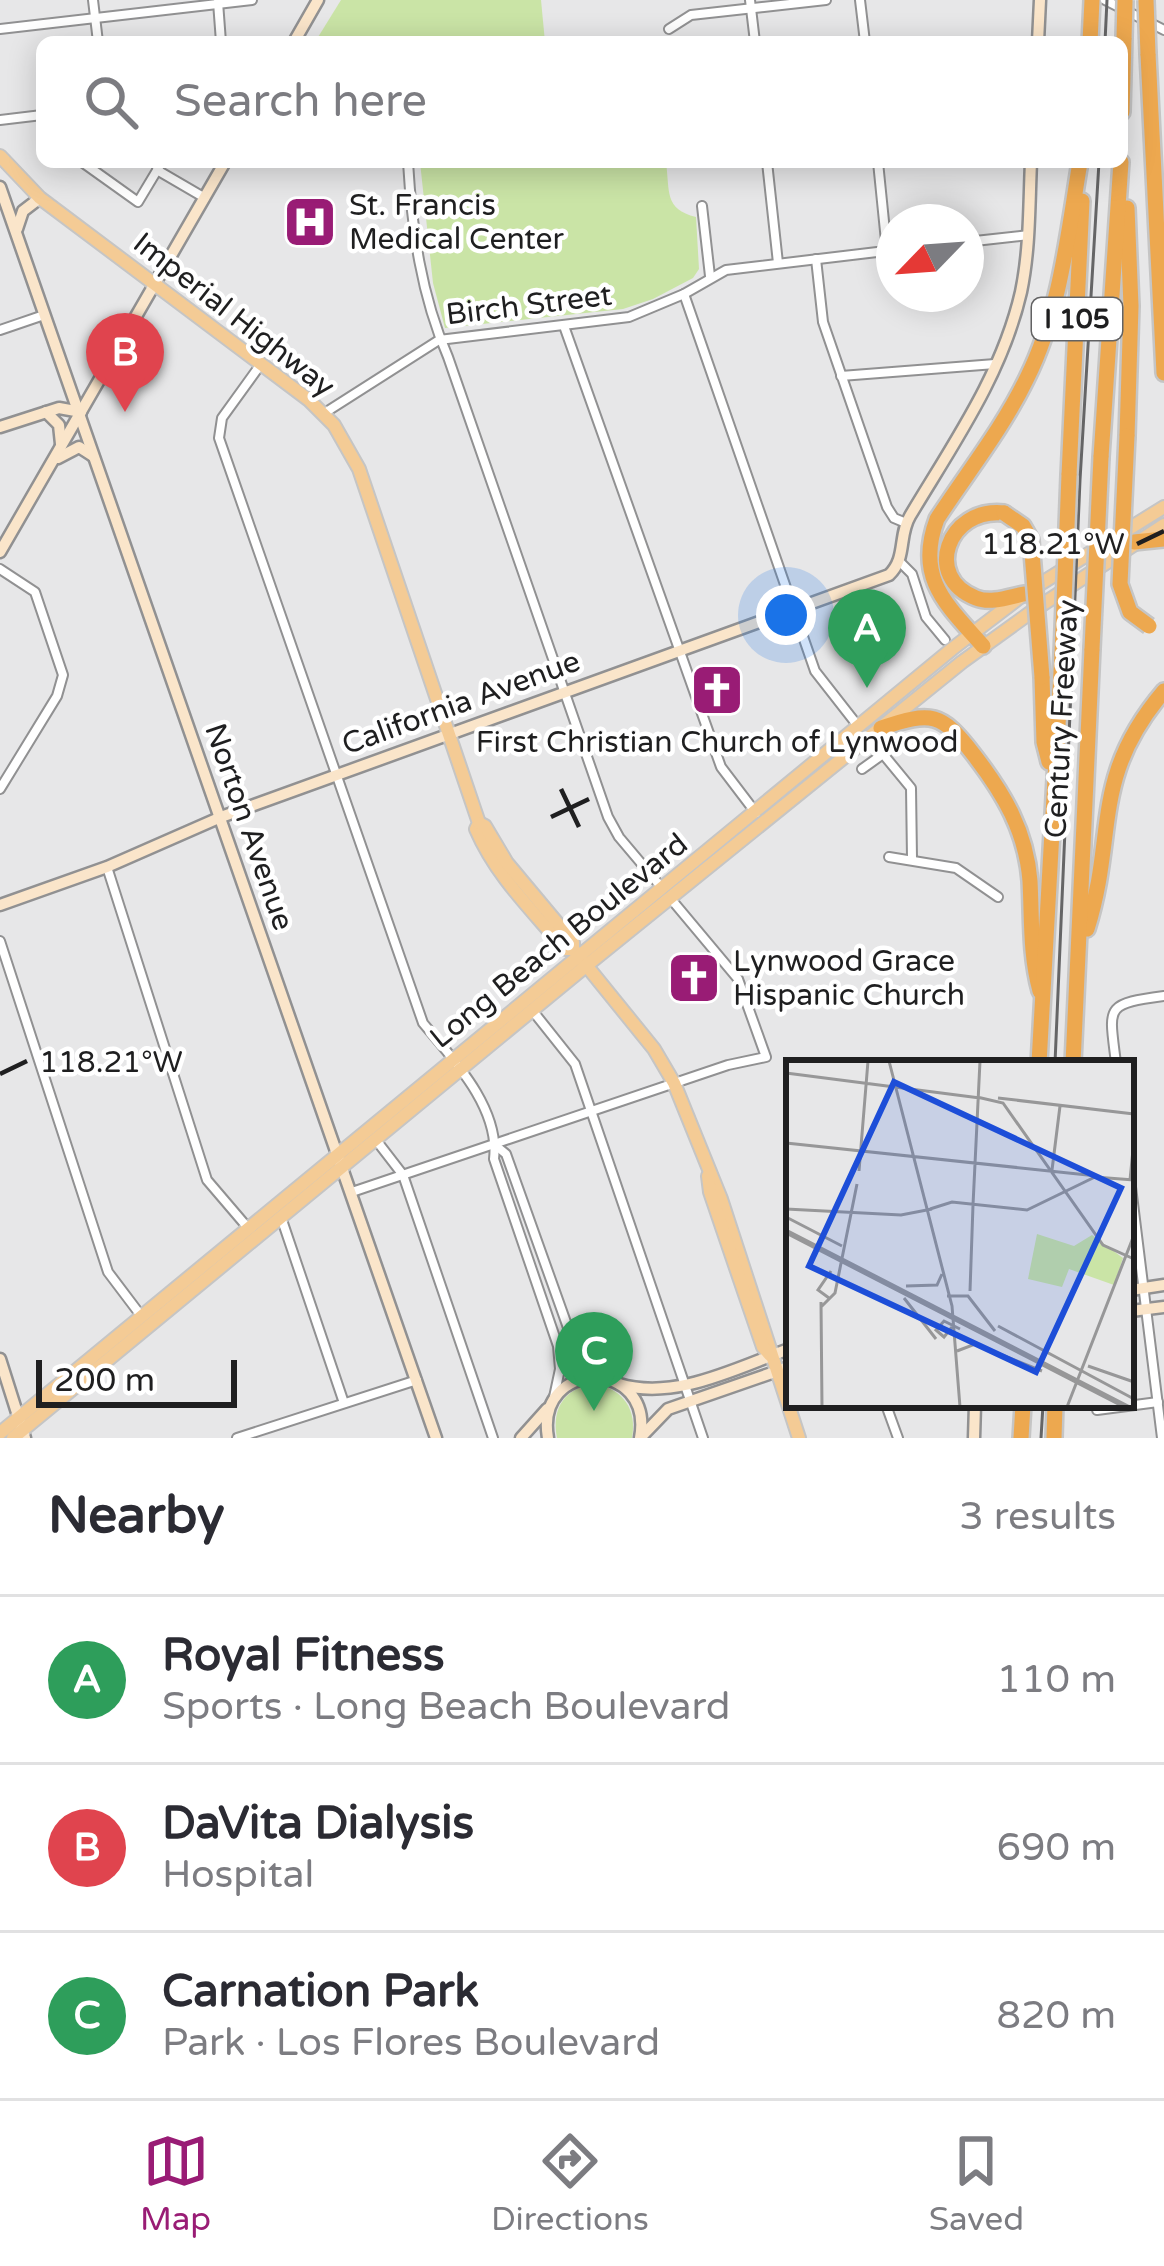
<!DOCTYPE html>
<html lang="en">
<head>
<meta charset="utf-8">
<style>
  body { margin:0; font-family:"Varela Round",sans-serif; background:#f7f7f7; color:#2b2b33 }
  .compass { position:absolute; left:876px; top:204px; width:108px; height:108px; border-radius:50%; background:#fff; box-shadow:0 6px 30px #0003; rotate:245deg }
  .scale { position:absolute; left:36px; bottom:30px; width:201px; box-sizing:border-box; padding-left:12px; border:6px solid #1f1f20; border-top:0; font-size:33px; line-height:42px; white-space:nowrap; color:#1f1f20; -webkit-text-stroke:9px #fff; paint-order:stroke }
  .you { position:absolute; left:786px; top:615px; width:42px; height:42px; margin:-30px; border:9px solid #fff; border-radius:50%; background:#1a73e8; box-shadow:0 0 0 18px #1a73e833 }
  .badge { display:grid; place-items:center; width:78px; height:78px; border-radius:50%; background:#991c75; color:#fff; font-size:39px; font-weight:700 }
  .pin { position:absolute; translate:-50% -99px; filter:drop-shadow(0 3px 6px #0008) }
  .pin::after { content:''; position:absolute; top:63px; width:42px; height:36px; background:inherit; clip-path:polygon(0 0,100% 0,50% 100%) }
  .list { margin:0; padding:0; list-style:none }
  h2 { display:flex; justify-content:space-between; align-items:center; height:156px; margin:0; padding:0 48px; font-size:51px }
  h2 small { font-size:39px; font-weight:400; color:#7c7c81 }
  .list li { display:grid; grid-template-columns:78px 1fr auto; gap:36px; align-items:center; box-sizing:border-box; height:168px; padding:0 48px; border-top:3px solid #e1e1e2 }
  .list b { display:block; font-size:45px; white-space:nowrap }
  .list p { margin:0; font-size:39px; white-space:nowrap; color:#7c7c81 }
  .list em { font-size:39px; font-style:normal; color:#7c7c81 }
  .icon { flex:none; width:66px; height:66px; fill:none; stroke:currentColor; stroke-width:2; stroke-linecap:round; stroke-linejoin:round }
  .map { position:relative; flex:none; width:1164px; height:1438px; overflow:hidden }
  .search { position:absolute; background:#fff; box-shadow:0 6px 30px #0003; left:36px; right:36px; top:36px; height:132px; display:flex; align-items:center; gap:30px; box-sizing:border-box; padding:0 42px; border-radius:18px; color:#7c7c81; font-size:45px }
  .sheet { height:660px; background:#fff }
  nav { display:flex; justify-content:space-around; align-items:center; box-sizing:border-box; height:168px; border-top:3px solid #e1e1e2; background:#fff; font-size:33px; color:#7c7c81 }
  nav a { display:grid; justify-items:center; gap:6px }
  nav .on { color:#991c75 }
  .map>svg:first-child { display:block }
</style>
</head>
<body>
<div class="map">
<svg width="1164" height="1438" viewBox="0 0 1164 1438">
  <rect width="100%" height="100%" fill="#e7e7e8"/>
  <g fill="#cae4a6">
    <polygon points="341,0 541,0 545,42 315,42"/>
    <path d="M420 162H666C670 192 664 209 696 217L699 269 693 278 653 299 623 309 445 328 433 283Z"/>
    <path d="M596 1384C624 1390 637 1410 632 1438H557C551 1408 565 1387 596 1384Z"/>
  </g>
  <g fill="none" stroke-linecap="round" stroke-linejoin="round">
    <g stroke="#919192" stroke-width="12">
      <g id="street">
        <polyline points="93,0 98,42"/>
        <polyline points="750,0 755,42"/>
        <polyline points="860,0 865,42"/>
        <polyline points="1105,0 1164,30"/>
        <polyline points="218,2 221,42"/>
        <polyline points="0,29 252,0"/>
        <polyline points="669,29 691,15 826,0"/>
        <polyline points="0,120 42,115"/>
        <polyline points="82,162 138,202 162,162"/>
        <path d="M408 162C412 230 421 295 448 357L608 817 619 837 662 888"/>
        <polyline points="767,162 778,263"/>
        <polyline points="878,162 887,251"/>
        <polyline points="157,170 205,198"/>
        <polyline points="702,206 710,276"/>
        <polyline points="966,242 1029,235"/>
        <polyline points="816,259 823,322 887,507 894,518 906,523"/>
        <polyline points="684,294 815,671 858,726"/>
        <polyline points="564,326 721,767 756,813"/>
        <polyline points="0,330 44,315"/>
        <path d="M261 364 222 418 219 438 423 1023C453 1059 500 1108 494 1159L558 1346 560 1369 554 1397"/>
        <polyline points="841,376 995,364"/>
        <polyline points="323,414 439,340 629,317 684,294 726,270 894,250"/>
        <polyline points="900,562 912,574 926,617 945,640"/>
        <polyline points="0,569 35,592 63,675 57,696 0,789"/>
        <polyline points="862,769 883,754 911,788 912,858"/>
        <polyline points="889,857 956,868 998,897"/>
        <polyline points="107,867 207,1180 248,1228"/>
        <polyline points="0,941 108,1272 142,1317"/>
        <polyline points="532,1010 575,1064 703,1438"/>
        <path d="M1116 1063C1109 1006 1104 1004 1164 996"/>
        <polyline points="376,1140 403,1175 493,1438"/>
        <polyline points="495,1145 506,1154 572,1339 589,1364 607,1378"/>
        <polyline points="1131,1187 1162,1438"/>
        <polyline points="352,1192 728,1065 766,1057 738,979 671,899"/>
        <polyline points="282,1220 344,1403"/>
        <polyline points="886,1405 898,1438"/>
        <polyline points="1097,1410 1158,1402"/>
        <polyline points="237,1438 417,1380"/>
      </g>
    </g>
    <g stroke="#919192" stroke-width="15">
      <g id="secondary">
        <polyline points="294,42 318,0"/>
        <polyline points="1038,42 1040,0"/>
        <polyline points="0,187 436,1438"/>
        <polyline points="17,229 23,211 40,198"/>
        <polyline points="46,412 59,425 61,444"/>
        <polyline points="0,427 59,408 81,412"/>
        <polyline points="58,458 79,447 93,456"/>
        <polyline points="0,552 225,162"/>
        <path d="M0 905 107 867 221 817 889 575C907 558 898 536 910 516 953 444 1002 375 1021 292 1030 249 1029 205 1031 162"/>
        <polyline points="1131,1290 1164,1285"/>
        <polyline points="1131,1311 1164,1307"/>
        <polyline points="0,1359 25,1438"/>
        <path d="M619 1384C675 1401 736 1368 789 1349"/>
        <polyline points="643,1435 668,1409 789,1367"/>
        <polyline points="521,1438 547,1409"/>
        <path d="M548 1438C534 1358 655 1358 640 1438"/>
        <polyline points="974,1438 975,1405"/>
      </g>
    </g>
    <g stroke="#c5c5c5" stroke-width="16">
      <g id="primary">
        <path d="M0 156 40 198 309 400 334 425 359 469 479 823 476 829C495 873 527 905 558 941L565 949H573"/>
        <polyline points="479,823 485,826 507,863 573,942 573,949 654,1049 674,1083 721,1199 799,1438"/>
        <polyline points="708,1176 710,1192 763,1347 770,1355"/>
        <polyline points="0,1433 952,649 1024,594 1164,507"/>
        <polyline points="13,1438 587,965 962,662 1034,610 1164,525"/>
      </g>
    </g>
    <g stroke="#c5c5c5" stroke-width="20">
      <g id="highway">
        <polyline points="1090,42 1092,0"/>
        <polyline points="1148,54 1164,373"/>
        <polyline points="1122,112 1124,38"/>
        <polyline points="1127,436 1131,306 1127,208"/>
        <polyline points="1101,457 1121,162"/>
        <polyline points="1069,475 1082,201"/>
        <path d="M1004 513C947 507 923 578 976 598 991 604 1009 597 1024 594"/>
        <polyline points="1134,542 1164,539"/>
        <path d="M983 646C946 604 915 578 937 519 967 473 1003 428 1027 378 1060 312 1068 234 1080 162"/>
        <polyline points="1042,677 1044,742 1049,762"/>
        <path d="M881 728C932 711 941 712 974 755 1004 794 1026 831 1030 881 1032 919 1030 954 1040 991"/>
        <path d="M1087 929C1117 834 1090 778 1164 691"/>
        <polyline points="1039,1063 1062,654"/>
        <polyline points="1073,1063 1092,649"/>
        <polyline points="1021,1438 1023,1405"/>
        <polyline points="1054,1438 1055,1405"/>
      </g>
    </g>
    <use href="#street" stroke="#fff" stroke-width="8"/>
    <use href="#secondary" stroke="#fae5ca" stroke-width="10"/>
    <use href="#primary" stroke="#f4cb95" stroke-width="12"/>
    <use href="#highway" stroke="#eda84f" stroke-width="15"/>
    <g stroke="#656566" stroke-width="3">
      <polyline points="1105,42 1107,0"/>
      <polyline points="1055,1063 1080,480 1099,162"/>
      <polyline points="1041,1438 1043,1405"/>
    </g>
    <g stroke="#c5c5c5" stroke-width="20" stroke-linecap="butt">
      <g id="highway-bridge">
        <polyline points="1146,0 1148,54"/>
        <polyline points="1124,38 1125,0"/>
        <polyline points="1127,436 1120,584 1130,612 1149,626"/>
        <polyline points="1004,513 1023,526 1031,540 1042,677"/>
        <polyline points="1092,649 1101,457"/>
        <polyline points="1062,654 1069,475"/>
      </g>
    </g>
    <use href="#highway-bridge" stroke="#eda84f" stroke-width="15"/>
  </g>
  <path fill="none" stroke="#1f1f20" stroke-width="4.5" d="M1137 544 1164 531M561 789 579 827M551 817 589 799M0 1074 27 1061"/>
  <defs>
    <g id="hospital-square" transform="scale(2.7)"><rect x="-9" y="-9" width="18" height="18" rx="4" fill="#991c75" stroke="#fff"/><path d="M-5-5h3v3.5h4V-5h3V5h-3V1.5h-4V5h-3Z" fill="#fff"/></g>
    <g id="church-square" transform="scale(2.7)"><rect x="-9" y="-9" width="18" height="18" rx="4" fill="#991c75" stroke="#fff"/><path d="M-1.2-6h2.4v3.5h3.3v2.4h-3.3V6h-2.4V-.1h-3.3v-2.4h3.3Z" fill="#fff"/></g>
  </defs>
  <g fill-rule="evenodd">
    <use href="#hospital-square" x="310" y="222"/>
    <use href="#church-square" x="717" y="690"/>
    <use href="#church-square" x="694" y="978"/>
  </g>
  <g text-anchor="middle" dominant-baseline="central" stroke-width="9" stroke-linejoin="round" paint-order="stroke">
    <rect fill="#fff" stroke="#626263" stroke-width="3" x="1032" y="298" width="90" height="42" rx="9"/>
    <g font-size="27" font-weight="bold" fill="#1f1f20">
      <text x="1077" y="319">I 105</text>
    </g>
    <g font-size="30" fill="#1f1f20" stroke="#fff" text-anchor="start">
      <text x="349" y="205">St. Francis<tspan x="349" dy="34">Medical Center</tspan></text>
      <text x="717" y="742" text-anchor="middle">First Christian Church of Lynwood</text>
      <text x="733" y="961">Lynwood Grace<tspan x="733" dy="34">Hispanic Church</tspan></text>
    </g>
    <g font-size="30" fill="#1f1f20" stroke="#fff">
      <text transform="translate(529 305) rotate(-7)">Birch Street</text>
      <text transform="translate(234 315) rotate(38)">Imperial Highway</text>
      <text transform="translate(461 703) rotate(-20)">California Avenue</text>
      <text transform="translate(1062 719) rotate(-87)">Century Freeway</text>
      <text transform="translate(249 827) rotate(71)">Norton Avenue</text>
      <text transform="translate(559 941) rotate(-39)">Long Beach Boulevard</text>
    </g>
  </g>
  <g transform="translate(786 1060)">
    <rect width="348" height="348" fill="#e7e7e8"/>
    <path d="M251 174 288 186 306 175 337 198 328 225 283 209 276 227 242 219Z" fill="#cae4a6"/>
    <path fill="none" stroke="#979798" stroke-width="3" d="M103 1 166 246 174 347M0 13 194 38M191 37 217 43 317 185 348 199M212 38 348 54M0 83 311 116M266 110 274 46M73 111 82 1M344 120 348 80M187 145 194 1M0 149 115 155 146 149M144 149 166 142 241 150 309 117 348 120M0 157 56 186M0 170 344 347M0 173 338 347M120 226 151 225 156 214M184 231 187 145M161 236H182L209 271M43 238 32 230 45 211M118 238 150 279M35 242 36 347M35 247 49 233 71 124M212 266 348 339M166 267 158 277 150 270 158 261 174 269M171 291 189 284 256 311M302 306 348 322M281 347 348 175"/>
    <path fill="#1d4ed8" fill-opacity="0.15" stroke="#1d4ed8" stroke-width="6" d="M108 22 335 128 250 312 23 206Z"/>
    <rect width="348" height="348" fill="none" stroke="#1f1f20" stroke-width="6"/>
  </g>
  <g font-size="30" text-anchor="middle" fill="#1f1f20" stroke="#fff" stroke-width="9" stroke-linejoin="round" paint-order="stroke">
    <text x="1053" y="554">118.21°W</text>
    <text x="111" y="1072">118.21°W</text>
  </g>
</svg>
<svg class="compass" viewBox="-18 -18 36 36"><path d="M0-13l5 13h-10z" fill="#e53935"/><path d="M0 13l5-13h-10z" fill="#7c7c81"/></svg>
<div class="scale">200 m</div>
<div class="you"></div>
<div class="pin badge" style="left:867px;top:688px;background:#2e9e5b">A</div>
<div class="pin badge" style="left:125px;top:412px;background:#e0444e">B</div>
<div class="pin badge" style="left:594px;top:1411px;background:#2e9e5b">C</div>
<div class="search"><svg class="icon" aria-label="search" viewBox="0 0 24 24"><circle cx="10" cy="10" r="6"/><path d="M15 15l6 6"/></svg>Search here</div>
</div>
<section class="sheet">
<h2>Nearby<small>3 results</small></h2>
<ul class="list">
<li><span class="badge" style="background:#2e9e5b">A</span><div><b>Royal Fitness</b><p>Sports · Long Beach Boulevard</p></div><em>110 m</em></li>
<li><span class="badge" style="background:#e0444e">B</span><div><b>DaVita Dialysis</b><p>Hospital</p></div><em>690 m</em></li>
<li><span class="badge" style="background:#2e9e5b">C</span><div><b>Carnation Park</b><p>Park · Los Flores Boulevard</p></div><em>820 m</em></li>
</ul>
</section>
<nav>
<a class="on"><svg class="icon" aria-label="map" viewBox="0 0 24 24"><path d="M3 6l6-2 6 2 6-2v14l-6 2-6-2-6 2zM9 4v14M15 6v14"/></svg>Map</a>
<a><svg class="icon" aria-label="directions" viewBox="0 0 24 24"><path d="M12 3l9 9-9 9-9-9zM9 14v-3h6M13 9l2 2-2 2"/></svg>Directions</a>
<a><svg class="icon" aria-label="saved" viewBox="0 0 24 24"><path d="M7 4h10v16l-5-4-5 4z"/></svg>Saved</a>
</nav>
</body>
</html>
